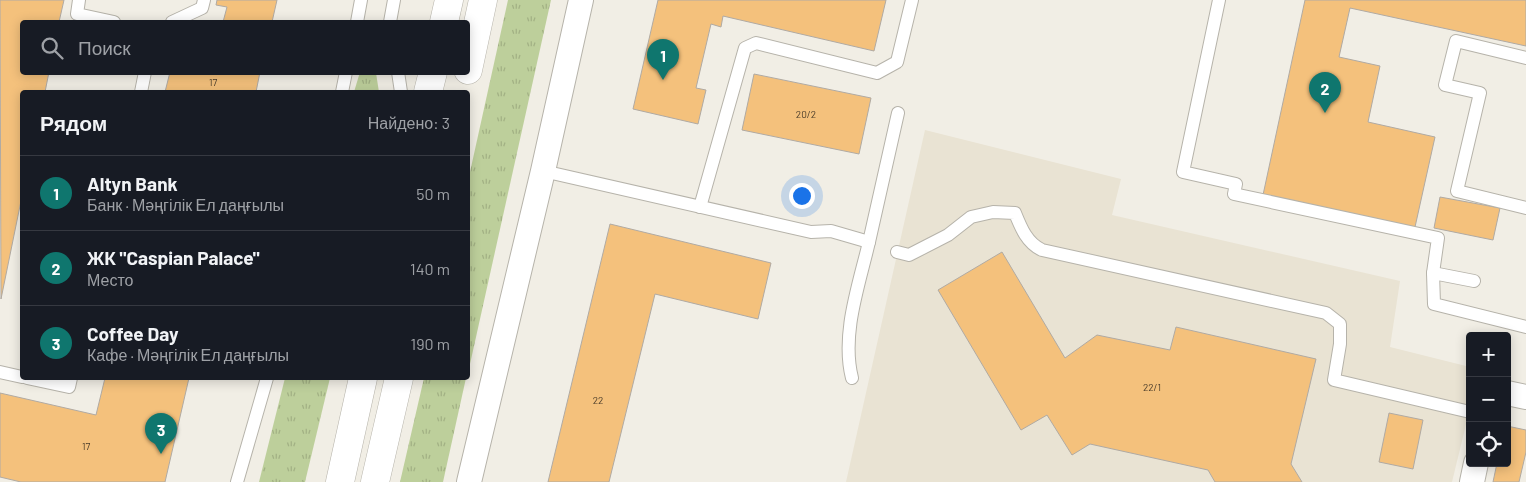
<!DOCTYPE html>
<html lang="ru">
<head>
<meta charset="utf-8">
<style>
  body { margin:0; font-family:Barlow,sans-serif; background:#20242c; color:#f1f3f6 }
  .controls { position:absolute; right:15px; bottom:15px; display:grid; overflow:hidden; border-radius:5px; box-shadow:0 2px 12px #0003 }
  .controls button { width:45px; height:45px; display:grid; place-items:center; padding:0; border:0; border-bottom:1px solid #363941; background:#171b24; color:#f1f3f6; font:25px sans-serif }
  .you { position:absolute; left:801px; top:195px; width:18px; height:18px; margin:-12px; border:4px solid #fff; border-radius:50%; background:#1a73e8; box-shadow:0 0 0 8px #1a73e833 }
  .badge { display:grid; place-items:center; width:32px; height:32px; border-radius:50%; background:#0f766e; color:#fff; font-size:16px; font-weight:700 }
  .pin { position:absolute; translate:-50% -41px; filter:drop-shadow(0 1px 2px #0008) }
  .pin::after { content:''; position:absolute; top:26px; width:18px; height:15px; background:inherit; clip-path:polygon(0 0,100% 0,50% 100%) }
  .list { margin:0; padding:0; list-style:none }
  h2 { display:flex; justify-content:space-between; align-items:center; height:65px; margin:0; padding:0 20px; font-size:21px }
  h2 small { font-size:16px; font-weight:400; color:#9ea1a6 }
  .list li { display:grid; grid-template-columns:32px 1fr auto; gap:15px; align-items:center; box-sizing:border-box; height:75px; padding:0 20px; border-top:1px solid #363941 }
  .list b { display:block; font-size:19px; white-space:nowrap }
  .list p { margin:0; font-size:16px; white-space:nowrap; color:#9ea1a6 }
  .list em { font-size:16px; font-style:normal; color:#9ea1a6 }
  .icon { flex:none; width:28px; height:28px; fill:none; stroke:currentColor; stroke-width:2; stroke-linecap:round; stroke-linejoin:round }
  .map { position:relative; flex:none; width:1526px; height:482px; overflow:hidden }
  .search { position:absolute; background:#171b24; box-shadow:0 2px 12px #0003; left:20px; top:20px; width:450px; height:55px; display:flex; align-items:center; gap:12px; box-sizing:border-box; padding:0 18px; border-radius:5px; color:#9ea1a6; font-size:19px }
  .panel { position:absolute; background:#171b24; box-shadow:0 2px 12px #0003; left:20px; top:90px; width:450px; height:290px; border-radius:5px }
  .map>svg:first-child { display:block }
</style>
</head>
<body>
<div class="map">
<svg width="1526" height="482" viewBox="0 0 1526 482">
  <defs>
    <pattern id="grass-tufts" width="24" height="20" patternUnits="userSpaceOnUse" patternTransform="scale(1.25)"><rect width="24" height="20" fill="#bdcf9b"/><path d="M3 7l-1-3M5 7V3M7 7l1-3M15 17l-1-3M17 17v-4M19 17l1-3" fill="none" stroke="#a2b184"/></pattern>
  </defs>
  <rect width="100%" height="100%" fill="#f1eee5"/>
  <polygon fill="#e9e3d3" points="925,130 1121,179 1112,215 1400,281 1390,347 1470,367 1470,408 1452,482 846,482"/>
  <g fill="url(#grass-tufts)">
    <polygon points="508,0 551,0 468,373 468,181"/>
    <polygon points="360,72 376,73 379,92 354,92"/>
    <polygon points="285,378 330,378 305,482 259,482"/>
    <polygon points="424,378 466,378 443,482 400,482"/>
  </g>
  <g fill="#f4c17c" stroke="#b0aaa3">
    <polygon points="0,0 64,0 59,22 22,22 22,72 49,72 45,92 22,92 22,196 1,299"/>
    <polygon points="217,0 277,0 272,22 223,22 227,7 216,5"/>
    <polygon points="658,0 886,0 874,51 723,16 721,27 711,24 696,88 706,90 698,124 633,109"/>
    <polygon points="1305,0 1526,0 1526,46 1350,8 1339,57 1380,66 1368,122 1435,137 1415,227 1263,195"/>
    <polygon points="170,72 260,72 256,92 165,92"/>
    <polygon points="754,74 871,98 859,154 742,130"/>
    <polygon points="1440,197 1500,208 1493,240 1434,228"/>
    <polygon points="610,224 771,263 758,319 655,294 609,482 548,482"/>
    <polygon points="1002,252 1065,358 1097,335 1170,350 1176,327 1316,359 1291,464 1302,482 1215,482 1208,470 1090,444 1072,455 1047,415 1021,430 938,290"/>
    <polygon points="105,378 189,378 165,482 21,482 0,477 0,393 96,415"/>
    <polygon points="1389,413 1423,420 1413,469 1379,462"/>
    <polygon points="1507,426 1526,430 1526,452 1519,482 1493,482 1497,463 1507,463"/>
  </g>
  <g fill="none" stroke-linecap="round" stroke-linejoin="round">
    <g stroke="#b6b3aa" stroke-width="14">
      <g id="lane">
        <polyline points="79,0 77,14 114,22"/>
        <polyline points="1219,0 1183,172 1236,184 1234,194 1438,238 1433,273"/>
        <polyline points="172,22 202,8 204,0"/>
        <polyline points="357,22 361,0"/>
        <polyline points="390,22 394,0"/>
        <polyline points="1526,58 1456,41 1445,85 1480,93 1457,191 1526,208"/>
        <polyline points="398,72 401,92"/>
        <polyline points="141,92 145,72"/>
        <polyline points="342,92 346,72"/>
        <polyline points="543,171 811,232 831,231 869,242 898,113"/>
        <polyline points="700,207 745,48 756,43 877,73 897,62 912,0"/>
        <path d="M897 252 909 255 948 235 971 217 993 212 1015 213C1021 228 1027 243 1042 250L1326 313 1340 324V344L1334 380 1470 412"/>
        <polyline points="1474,281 1433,273 1434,304 1526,327"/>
        <polyline points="0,372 22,377"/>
        <polyline points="27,378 69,387 71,378"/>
        <path d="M852 378C841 334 859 285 869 242"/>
        <polyline points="237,482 267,378"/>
      </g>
    </g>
    <g stroke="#b6b3aa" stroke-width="26">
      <g id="street">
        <polyline points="1507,393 1526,397"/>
        <polyline points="469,482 543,171 581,0"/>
        <polyline points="1472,482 1476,463"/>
      </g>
    </g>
    <g stroke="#b6b3aa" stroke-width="29">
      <g id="secondary">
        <polyline points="444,22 449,0"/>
        <polyline points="468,70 483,0"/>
        <polyline points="428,92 433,72"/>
        <polyline points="340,482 363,378"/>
        <polyline points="375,482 399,378"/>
      </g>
    </g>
    <use href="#lane" stroke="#fff" stroke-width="12"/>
    <use href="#street" stroke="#fff" stroke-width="24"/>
    <use href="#secondary" stroke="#fff" stroke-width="28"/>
  </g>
  <g text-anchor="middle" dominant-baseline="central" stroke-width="5" stroke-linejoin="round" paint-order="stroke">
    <g font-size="10" fill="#4c3e2b">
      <text x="213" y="82">17</text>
      <text x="806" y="114">20/2</text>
      <text x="1152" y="387">22/1</text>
      <text x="598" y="400">22</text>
      <text x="86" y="446">17</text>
    </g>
  </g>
</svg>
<div class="controls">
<button>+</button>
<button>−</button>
<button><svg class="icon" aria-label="locate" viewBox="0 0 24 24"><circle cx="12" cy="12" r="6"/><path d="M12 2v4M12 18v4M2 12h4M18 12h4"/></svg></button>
</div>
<div class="you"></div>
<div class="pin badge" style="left:663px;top:80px">1</div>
<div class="pin badge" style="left:1325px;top:113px">2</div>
<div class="pin badge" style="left:161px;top:454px">3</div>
<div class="search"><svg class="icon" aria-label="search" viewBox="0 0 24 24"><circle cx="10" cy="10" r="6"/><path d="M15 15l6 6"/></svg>Поиск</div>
<section class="panel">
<h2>Рядом<small>Найдено: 3</small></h2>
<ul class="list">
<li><span class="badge">1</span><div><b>Altyn Bank</b><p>Банк · Мәңгілік Ел даңғылы</p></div><em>50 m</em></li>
<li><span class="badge">2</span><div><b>ЖК &quot;Caspian Palace&quot;</b><p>Место</p></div><em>140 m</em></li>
<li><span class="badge">3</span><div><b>Coffee Day</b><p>Кафе · Мәңгілік Ел даңғылы</p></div><em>190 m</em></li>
</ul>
</section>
</div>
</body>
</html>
